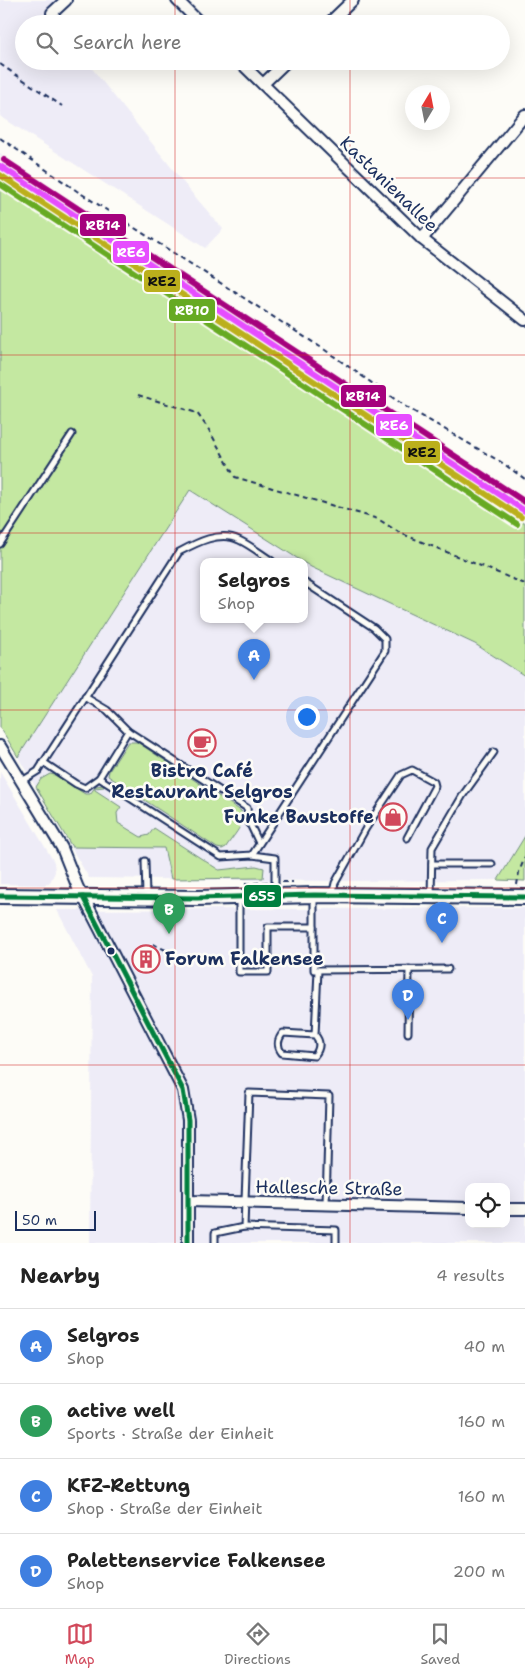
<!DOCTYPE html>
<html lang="en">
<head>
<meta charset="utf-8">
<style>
  body { margin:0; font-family:"Shantell Sans",sans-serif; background:#f6f6f6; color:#222 }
  .controls { position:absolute; right:15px; bottom:15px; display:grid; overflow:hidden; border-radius:10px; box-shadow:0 5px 20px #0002 }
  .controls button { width:45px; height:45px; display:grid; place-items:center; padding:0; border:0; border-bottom:1px solid #e0e0e0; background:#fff; color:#222; font:25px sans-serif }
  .compass { position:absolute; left:405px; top:85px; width:45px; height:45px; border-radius:50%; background:#fff; box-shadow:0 5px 20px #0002; rotate:10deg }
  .scale { position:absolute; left:15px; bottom:12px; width:81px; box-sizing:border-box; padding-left:5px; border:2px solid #1b2f5e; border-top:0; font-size:14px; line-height:18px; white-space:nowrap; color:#1b2f5e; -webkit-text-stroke:4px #fdfcf7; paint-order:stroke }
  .you { position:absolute; left:306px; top:716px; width:18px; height:18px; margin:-12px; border:4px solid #fff; border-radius:50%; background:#1a73e8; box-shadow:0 0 0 8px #1a73e833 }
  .badge { display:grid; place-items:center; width:32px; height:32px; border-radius:50%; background:#d1495b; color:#fff; font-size:16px; font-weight:700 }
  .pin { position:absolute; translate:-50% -41px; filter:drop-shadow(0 1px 2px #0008) }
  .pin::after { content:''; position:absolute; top:26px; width:18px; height:15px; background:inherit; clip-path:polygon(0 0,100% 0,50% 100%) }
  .popup { position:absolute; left:200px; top:558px; width:108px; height:65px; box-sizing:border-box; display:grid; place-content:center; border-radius:10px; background:#fff; filter:drop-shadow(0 1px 4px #0005); font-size:16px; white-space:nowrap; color:#767676 }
  .popup b { font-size:19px; color:#222 }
  .popup::after { content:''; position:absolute; left:50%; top:100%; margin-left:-10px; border:10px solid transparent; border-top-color:#fff }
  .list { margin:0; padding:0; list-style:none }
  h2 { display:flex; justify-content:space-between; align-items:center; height:65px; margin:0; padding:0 20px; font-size:21px }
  h2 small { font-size:16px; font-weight:400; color:#767676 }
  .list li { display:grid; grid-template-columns:32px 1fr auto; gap:15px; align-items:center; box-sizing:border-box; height:75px; padding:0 20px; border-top:1px solid #e0e0e0 }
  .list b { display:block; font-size:19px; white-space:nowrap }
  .list p { margin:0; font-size:16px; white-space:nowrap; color:#767676 }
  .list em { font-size:16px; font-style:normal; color:#767676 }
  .icon { flex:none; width:28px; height:28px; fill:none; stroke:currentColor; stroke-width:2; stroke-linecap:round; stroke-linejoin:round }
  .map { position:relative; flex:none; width:525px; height:1243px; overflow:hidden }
  .search { position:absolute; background:#fff; box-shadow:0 5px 20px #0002; left:15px; right:15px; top:15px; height:55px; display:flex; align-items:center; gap:12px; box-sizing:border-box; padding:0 18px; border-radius:28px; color:#767676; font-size:19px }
  .sheet { height:365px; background:#fff }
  nav { display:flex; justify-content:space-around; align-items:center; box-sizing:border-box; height:70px; border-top:1px solid #e0e0e0; background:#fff; font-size:14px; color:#767676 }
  nav a { display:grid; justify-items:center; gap:2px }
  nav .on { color:#d1495b }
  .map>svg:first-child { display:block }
</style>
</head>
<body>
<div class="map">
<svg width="525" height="1243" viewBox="0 0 525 1243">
  <rect width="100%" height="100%" fill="#fdfcf7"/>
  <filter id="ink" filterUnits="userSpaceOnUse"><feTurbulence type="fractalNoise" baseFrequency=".02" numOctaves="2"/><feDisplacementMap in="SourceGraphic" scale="10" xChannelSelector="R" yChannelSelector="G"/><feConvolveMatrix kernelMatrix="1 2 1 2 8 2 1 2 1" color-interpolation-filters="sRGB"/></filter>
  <g filter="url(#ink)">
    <g fill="#eeecf7" fill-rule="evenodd">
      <polygon points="0,0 66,0 50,16 56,24 24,24 24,61 86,61 191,192 223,229 205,248 0,116"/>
      <polygon points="0,153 525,497 525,523 0,181"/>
      <polygon points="190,490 303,561 204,561 204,619 304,619 304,562 475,644 525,676 525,836 498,880 329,881 89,878 18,757"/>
      <polygon points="0,772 54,862 55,872 50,882 45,885 0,884"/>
      <path d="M525 908V1243H90L92 977 57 910ZM469 1187H506V1224H469Z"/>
    </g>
    <g fill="#c4e8a1" stroke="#708c80">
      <polygon points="0,181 525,523 525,676 475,644 311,567 190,490 18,757 0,727"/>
      <path d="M128 742H137L241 811C248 822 232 837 226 847L222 849 217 848 108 776 109 771Z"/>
      <polygon points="50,774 55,775 85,794 90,794 96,786 103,785 104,787 95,788 95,790 121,807 117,813 118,823 141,837 149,835 154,828 219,870 256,866 264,868 263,878 171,879 164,848 72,847 36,787 41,779"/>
      <polygon points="525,836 525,881 498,880"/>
    </g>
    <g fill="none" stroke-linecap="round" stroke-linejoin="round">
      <g stroke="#1b2f5e" stroke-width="9">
        <g id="lane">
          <polyline points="0,544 72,434"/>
          <polyline points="85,697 107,710 128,731 247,808 249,822 259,843"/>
          <polyline points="43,762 76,784 85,788 99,778 221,857 252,855 385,651 385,639 374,628 304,582"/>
          <polyline points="99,778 128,731"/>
          <path d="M22 781 38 771 179 552C196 543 220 530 239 540 250 545 261 554 272 561"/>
          <polyline points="252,855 275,858 275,894"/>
          <polyline points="145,861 146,897"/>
          <polyline points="432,864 492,864"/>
          <polyline points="332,895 335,883 366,828 401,775 412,770 434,782 435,786 407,838"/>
          <polyline points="314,896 314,970 448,969"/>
          <polyline points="431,896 432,848 463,795 494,752"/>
          <polyline points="239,897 239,972 268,972 268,927 314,927"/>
          <polyline points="408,1033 409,969"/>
          <path d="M315 1035 283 1033C277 1040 277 1047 282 1053L314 1056C320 1049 321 1042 315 1035L318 970"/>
          <polyline points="244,1227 336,1230 336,1243"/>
          <polyline points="215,1243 215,1233 244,1227 249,1093 329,1096 326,1204"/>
        </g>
      </g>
      <g stroke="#1b2f5e" stroke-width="14">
        <g id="street">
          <polyline points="177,0 201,24"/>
          <polyline points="52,13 66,0"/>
          <polyline points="328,24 353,0"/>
          <polyline points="239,61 422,239 525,320"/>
          <polyline points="263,84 287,61"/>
          <polyline points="422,239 525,115"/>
          <polyline points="0,746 62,848 78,888 87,904 183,1090 188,1120 188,1243"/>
          <polyline points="188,1201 469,1208"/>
          <polyline points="506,1209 525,1209"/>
        </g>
      </g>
      <g stroke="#1b2f5e" stroke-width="18">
        <polyline id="secondary" points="0,896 197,898 314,895 525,897"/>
      </g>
      <g stroke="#1b2f5e" stroke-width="2" stroke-dasharray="5 4" stroke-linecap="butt">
        <polyline points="0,64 62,106"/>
        <polyline points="0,138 77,191 325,350 406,407 501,462 525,479"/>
        <polyline points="138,395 197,413 209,430 235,477 378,519 400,533 525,584"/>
        <polyline points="282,882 293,882"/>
        <polyline points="245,884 268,882"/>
        <polyline points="517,885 519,872 525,857"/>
        <polyline points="153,944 172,953"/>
      </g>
      <use href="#lane" stroke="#fdfcf7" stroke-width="5"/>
      <use href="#street" stroke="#fdfcf7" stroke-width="10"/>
      <use href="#secondary" stroke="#fdfcf7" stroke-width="14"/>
      <g stroke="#fdfcf7" stroke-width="9">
        <g id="bus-1">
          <polyline points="0,896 197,898 314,895 525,897"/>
          <polyline points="83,897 183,1090 188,1120 188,1243"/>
        </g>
      </g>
      <use href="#bus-1" stroke="#007f3e" stroke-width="5"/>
      <g stroke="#fdfcf7" stroke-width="10">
        <polyline id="rail-1" points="0,166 525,511"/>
      </g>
      <g stroke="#fdfcf7" stroke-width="10">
        <polyline id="rail-2" points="0,175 521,517"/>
      </g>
      <g stroke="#fdfcf7" stroke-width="10">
        <polyline id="rail-3" points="4,160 525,502"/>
      </g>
      <g stroke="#fdfcf7" stroke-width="10">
        <polyline id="rail-4" points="0,184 517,524"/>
      </g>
      <use href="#rail-1" stroke="#e64dff" stroke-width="6"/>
      <use href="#rail-2" stroke="#bbaf1c" stroke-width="6"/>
      <use href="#rail-3" stroke="#a5027d" stroke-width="6"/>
      <use href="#rail-4" stroke="#6a2" stroke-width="6"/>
    </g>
  </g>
  <path fill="none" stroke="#d62828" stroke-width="1" stroke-opacity="0.55" d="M175 0V24M350 0V24M175 61V1243M350 61V1243M0 178H525M0 355H525M0 533H525M0 710H525M0 888H525M0 1065H525"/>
  <defs>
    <g id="cafe-ring" transform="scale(1.4375)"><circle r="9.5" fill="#fdfcf7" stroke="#d1495b" stroke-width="1.5"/><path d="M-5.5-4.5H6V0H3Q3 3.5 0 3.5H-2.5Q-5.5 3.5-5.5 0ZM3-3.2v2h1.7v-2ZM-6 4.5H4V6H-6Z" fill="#d1495b"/></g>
    <g id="shop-ring" transform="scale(1.4375)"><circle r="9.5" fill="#fdfcf7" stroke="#d1495b" stroke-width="1.5"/><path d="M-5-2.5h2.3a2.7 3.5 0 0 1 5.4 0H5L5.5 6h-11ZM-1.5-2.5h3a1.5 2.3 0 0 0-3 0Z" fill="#d1495b"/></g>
    <g id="building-ring" transform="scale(1.4375)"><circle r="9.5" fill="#fdfcf7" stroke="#d1495b" stroke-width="1.5"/><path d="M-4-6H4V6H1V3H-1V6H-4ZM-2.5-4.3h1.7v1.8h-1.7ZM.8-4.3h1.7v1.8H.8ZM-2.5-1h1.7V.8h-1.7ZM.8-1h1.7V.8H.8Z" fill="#d1495b"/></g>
  </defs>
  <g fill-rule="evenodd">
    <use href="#cafe-ring" x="202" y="743"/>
    <use href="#shop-ring" x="393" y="817"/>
    <use href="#building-ring" x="146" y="959"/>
  </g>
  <circle fill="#1b2f5e" stroke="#fdfcf7" stroke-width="2" cx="111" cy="951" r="4.5"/>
  <g text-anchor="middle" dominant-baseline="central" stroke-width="5" stroke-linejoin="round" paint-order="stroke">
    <g font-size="18" fill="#1b2f5e" stroke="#fdfcf7">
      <text transform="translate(389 184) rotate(44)">Kastanienallee</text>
      <text transform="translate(329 1188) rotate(1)">Hallesche Straße</text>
    </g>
    <g font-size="18" font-weight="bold" fill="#1b2f5e" stroke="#fdfcf7">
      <text x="202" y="771">Bistro Café<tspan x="202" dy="21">Restaurant Selgros</tspan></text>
      <text x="374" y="817" text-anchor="end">Funke Baustoffe</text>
      <text x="165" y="959" text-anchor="start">Forum Falkensee</text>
    </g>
  </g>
  <g stroke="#fdfcf7" stroke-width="2">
    <rect x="79" y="213" width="48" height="24" rx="5" fill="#a5027d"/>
    <rect x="112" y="240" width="38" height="24" rx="5" fill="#e64dff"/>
    <rect x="143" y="269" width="38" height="24" rx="5" fill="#bbaf1c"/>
    <rect x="168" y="298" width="48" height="24" rx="5" fill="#6a2"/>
    <rect x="340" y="384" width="47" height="24" rx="5" fill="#a5027d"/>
    <rect x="375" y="413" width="38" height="24" rx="5" fill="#e64dff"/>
    <rect x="403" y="440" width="38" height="24" rx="5" fill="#bbaf1c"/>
    <rect x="243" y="884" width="39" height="24" rx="5" fill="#007f3e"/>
  </g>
  <g font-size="14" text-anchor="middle" font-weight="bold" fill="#fff">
    <text x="103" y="230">RB14</text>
    <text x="131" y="257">RE6</text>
    <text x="192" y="315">RB10</text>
    <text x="363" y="401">RB14</text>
    <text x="394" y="430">RE6</text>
    <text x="262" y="901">655</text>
  </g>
  <g font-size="14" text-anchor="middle" font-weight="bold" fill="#111">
    <text x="162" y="286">RE2</text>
    <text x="422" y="457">RE2</text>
  </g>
</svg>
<div class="controls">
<button><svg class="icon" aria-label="locate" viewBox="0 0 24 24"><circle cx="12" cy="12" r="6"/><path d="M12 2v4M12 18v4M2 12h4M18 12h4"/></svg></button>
</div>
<svg class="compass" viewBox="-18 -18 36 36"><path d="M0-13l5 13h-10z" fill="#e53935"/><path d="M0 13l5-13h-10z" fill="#767676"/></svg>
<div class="scale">50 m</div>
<div class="you"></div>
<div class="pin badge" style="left:254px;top:680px;background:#3f7fe0">A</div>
<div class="popup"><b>Selgros</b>Shop</div>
<div class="pin badge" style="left:169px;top:934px;background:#2e9e5b">B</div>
<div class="pin badge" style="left:442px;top:943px;background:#3f7fe0">C</div>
<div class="pin badge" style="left:408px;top:1020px;background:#3f7fe0">D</div>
<div class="search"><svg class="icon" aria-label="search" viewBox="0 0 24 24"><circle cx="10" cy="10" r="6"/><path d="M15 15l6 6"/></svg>Search here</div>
</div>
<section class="sheet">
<h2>Nearby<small>4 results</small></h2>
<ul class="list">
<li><span class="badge" style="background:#3f7fe0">A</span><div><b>Selgros</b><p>Shop</p></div><em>40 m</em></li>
<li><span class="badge" style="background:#2e9e5b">B</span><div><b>active well</b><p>Sports · Straße der Einheit</p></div><em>160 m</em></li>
<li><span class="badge" style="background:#3f7fe0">C</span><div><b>KFZ-Rettung</b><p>Shop · Straße der Einheit</p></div><em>160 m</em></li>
<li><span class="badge" style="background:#3f7fe0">D</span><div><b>Palettenservice Falkensee</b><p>Shop</p></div><em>200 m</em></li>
</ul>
</section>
<nav>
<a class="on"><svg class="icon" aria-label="map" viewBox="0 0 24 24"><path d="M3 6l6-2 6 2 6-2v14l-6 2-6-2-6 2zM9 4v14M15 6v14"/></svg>Map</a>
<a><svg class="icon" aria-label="directions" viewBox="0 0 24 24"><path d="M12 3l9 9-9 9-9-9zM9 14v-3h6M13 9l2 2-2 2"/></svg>Directions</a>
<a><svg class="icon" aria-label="saved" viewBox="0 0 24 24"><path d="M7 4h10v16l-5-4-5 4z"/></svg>Saved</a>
</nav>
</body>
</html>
